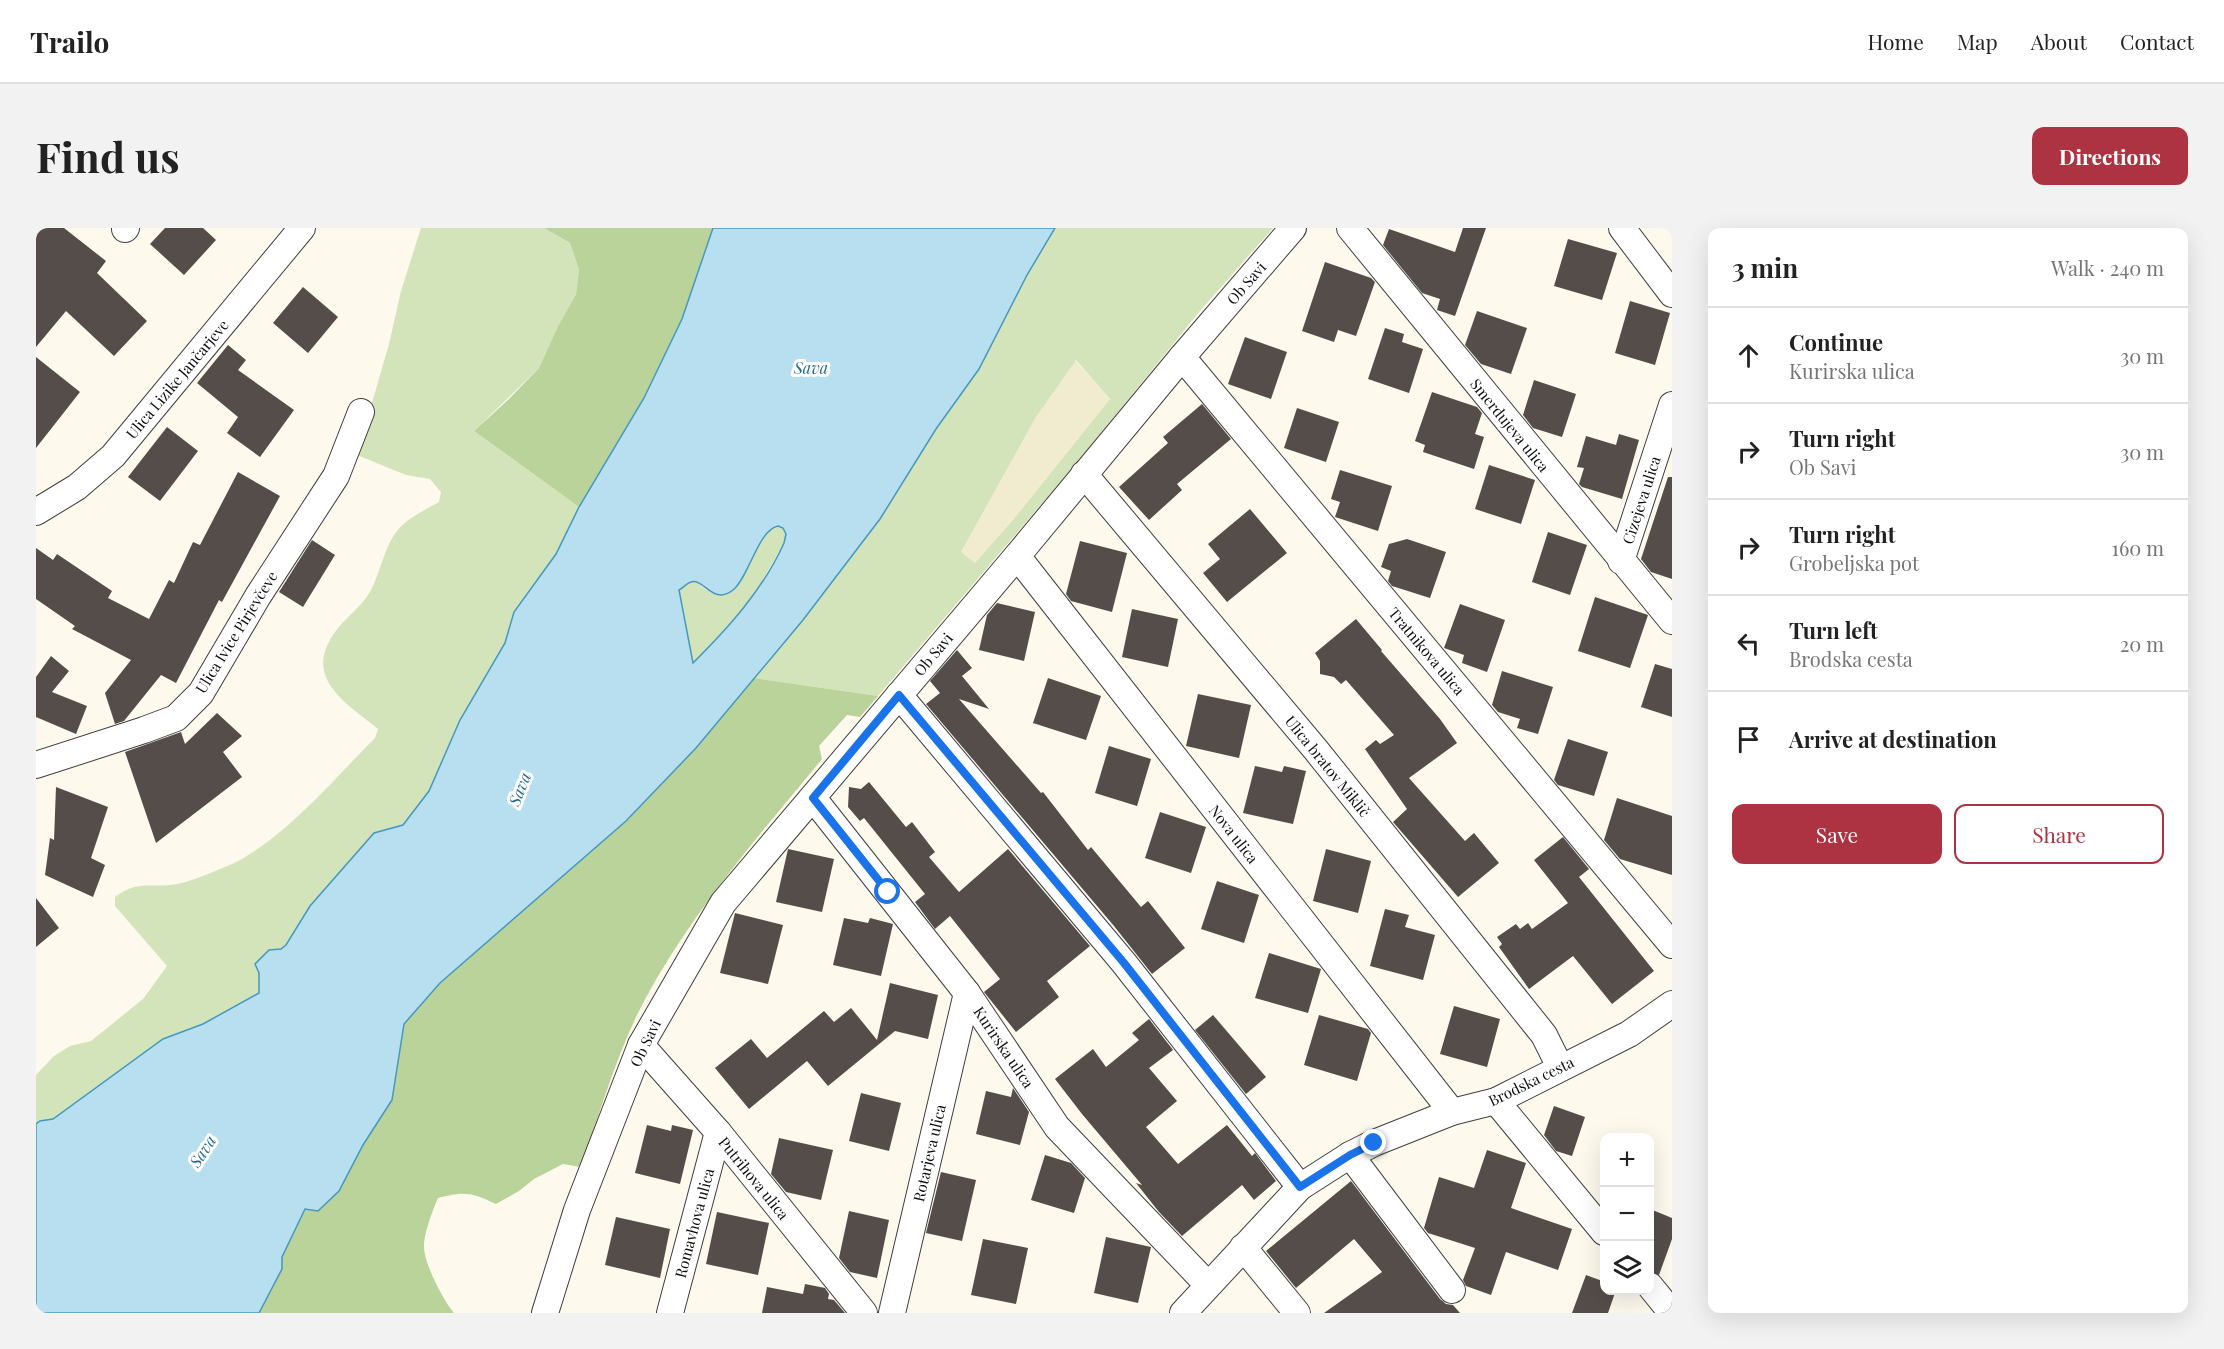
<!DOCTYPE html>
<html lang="en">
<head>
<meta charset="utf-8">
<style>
  body { margin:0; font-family:"Playfair Display",serif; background:#f2f2f2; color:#222 }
  .controls { position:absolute; right:18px; bottom:18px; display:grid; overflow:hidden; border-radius:12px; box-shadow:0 6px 24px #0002 }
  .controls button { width:54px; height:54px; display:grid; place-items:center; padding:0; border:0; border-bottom:2px solid #e0e0e0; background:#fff; color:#222; font:30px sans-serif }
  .stop { position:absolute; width:18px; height:18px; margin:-14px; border:4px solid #1a73e8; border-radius:50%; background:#fff }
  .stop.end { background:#1a73e8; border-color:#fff; box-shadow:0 2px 6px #0008 }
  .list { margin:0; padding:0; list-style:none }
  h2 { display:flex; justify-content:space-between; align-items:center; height:78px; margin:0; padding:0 24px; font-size:26px }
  h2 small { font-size:20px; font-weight:400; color:#767676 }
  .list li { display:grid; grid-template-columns:39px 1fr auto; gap:18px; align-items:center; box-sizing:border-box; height:96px; padding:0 24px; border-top:2px solid #e0e0e0 }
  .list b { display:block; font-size:22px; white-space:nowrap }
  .list p { margin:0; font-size:20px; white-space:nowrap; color:#767676 }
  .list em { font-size:20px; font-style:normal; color:#767676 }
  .actions { display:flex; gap:12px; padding:18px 24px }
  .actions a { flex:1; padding:14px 0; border:2px solid #ae3342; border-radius:12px; text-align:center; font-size:21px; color:#ae3342 }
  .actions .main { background:#ae3342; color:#fff }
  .icon { flex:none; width:33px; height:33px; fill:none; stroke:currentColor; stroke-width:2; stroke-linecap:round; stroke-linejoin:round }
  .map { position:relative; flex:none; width:1636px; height:1085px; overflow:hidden; border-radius:12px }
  header { display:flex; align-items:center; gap:36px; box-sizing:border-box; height:84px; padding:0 30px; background:#fff; border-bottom:2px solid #e0e0e0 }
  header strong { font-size:28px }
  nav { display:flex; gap:33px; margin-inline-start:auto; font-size:21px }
  .intro { display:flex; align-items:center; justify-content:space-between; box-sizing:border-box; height:144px; padding:0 36px }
  h1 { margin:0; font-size:42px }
  .button { padding:15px 27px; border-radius:12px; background:#ae3342; color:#fff; font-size:21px; font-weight:700 }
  main { display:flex; gap:36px; padding:0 36px }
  aside { flex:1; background:#fff; border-radius:12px; box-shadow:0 6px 24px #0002 }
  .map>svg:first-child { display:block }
</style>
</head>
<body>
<header>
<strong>Trailo</strong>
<nav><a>Home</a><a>Map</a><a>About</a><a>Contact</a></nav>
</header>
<div class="intro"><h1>Find us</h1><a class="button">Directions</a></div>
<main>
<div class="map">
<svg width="1636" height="1085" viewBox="0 0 1636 1085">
  <rect width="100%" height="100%" fill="#fdf9ed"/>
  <polygon fill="#f1ebd0" points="1039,132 1074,171 977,292 940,336 925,324 1000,189"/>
  <g fill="#d3e4ba" fill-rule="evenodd">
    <path d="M385 0H508L534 15 543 42 540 66 522 98 503 140 438 203 543 279 520 326 478 384 469 415 424 492 393 563 367 597 338 605 274 678 250 717 245 721 233 722 223 745V765L167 796 127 811 17 891 4 893 0 896V847L18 828 34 818 55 813 107 771 131 738 79 678V669C103 651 116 661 141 656 151 654 162 650 172 646 183 641 195 637 206 631 257 601 298 551 339 510L342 501C307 473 264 448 302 400 313 387 327 377 335 362 345 343 348 319 361 303 371 290 389 282 403 274L405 264 394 251 370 247 321 227 353 116 365 63Z"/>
    <path d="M1019 0H1237L1163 84 1043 232 842 468 718 450 767 392 844 291 900 201 943 141 991 47ZM1040 132 1074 171 977 292 939 335 925 324 1000 189Z"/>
    <path d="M742 298 747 300 750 306 748 315 717 369 657 436 643 362 654 354H660L671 362 698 361C707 347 727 302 742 298Z"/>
  </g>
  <g fill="#b9d39b">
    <polygon points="508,0 677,0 646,91 608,170 543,279 438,203 473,171 503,140 522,98 540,66 543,42 534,15"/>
    <path d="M718 450 842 468 824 489 811 487 783 518 786 531C720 611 649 692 602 785 578 834 563 888 545 939L527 936 498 951 483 963 460 976C436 964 428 963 402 970 397 981 387 1008 388 1020 389 1037 407 1072 418 1085H223L246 1041V1029L269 981 303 963 327 917 356 872 368 796 404 755 590 593 660 520Z"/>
  </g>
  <path fill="#b7dff0" stroke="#4598bf" stroke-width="1.5" fill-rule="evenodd" d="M677 0H1019L991 47 943 141 900 201 844 291 767 392 660 520 590 593 404 755 368 796 356 872 327 917 303 963 282 983 269 981 246 1029V1041L223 1085H0V896L4 893 17 891 127 811 167 796 223 765V745L219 736 233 722 245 721 250 717 274 678 338 605 367 597 393 563 424 492 469 415 478 384 520 326 543 279 608 170 646 91ZM742 298 747 300 750 306 748 315C727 362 692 400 657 435L643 362C647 360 651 355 655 354 668 350 677 378 697 362 713 349 722 302 742 298Z"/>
  <g fill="#544d4a">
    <polygon points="0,0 28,0 70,33 61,45 111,93 78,128 30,83 0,119"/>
    <polygon points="129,0 167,0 180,12 148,47 114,16"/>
    <polygon points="1427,0 1450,0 1419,88 1401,82 1404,71 1386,65 1347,17 1353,1 1419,24"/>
    <polygon points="1532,11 1581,25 1566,72 1518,58"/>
    <polygon points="1289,34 1335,50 1339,54 1320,108 1302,102 1298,114 1266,103"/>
    <polygon points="267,59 302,89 272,125 237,95"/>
    <polygon points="1594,73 1634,85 1619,137 1579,125"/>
    <polygon points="1441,83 1491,100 1475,146 1445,136 1429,117"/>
    <polygon points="1349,100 1368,106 1366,114 1387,121 1373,165 1332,151"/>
    <polygon points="1209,109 1251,124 1235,171 1192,156"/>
    <polygon points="192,117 210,132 202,142 258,182 224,229 191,205 202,189 161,155"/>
    <polygon points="0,129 44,164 0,220"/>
    <polygon points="1498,152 1540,166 1526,209 1497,200 1487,187"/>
    <polygon points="1396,164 1441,179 1446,185 1439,206 1448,209 1438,241 1387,224 1389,217 1379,213"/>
    <polygon points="1166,176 1195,211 1141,256 1146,262 1113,292 1083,259 1132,215 1127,209"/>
    <polygon points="1261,180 1303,194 1290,234 1248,220"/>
    <polygon points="131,199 162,223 124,273 92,249"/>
    <polygon points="1583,206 1603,212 1586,271 1546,259 1543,256 1548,240 1541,239 1550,208 1580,217"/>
    <polygon points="1453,237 1499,252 1485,296 1439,281"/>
    <polygon points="1304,242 1356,258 1342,303 1299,289 1304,274 1295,271"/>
    <polygon points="202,244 244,268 186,374 183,372 140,455 125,447 88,493 79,496 69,465 95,432 36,401 39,398 0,371 0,320 17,332 21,326 76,363 72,370 113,391 133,352 138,355 157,314 164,317"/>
    <polygon points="1632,249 1636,249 1636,351 1615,344 1605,331"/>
    <polygon points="1214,281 1251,325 1191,374 1167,345 1184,331 1172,316"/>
    <polygon points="1512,304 1551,317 1534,367 1496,354"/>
    <polygon points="1371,311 1410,324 1394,370 1356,358 1352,353 1355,343 1345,339 1353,316"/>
    <polygon points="276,312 299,327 267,379 243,364"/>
    <polygon points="1044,313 1091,325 1076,384 1035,373 1030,366"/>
    <polygon points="1559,369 1612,387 1594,440 1542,423"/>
    <polygon points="961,375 999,384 988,433 943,422 951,387"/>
    <polygon points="1424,376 1469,392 1451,444 1426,435 1428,427 1408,420"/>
    <polygon points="1096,381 1142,391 1132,439 1086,429"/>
    <polygon points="1320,391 1346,422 1345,423 1404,491 1421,515 1373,550 1429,613 1438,605 1463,635 1422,669 1357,594 1371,581 1329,521 1340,512 1344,516 1358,507 1310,452 1305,456 1298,449 1284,446 1284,433 1279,425"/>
    <polygon points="921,422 936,440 926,448 953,481 923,471 1005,565 1007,564 1052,622 1055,619 1105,679 1112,673 1149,720 1116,746 1078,698 890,476 904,465 894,453"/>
    <polygon points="15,428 33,443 16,464 51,478 40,506 0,489 0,449"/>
    <polygon points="1619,436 1636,441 1636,489 1605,479"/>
    <polygon points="1466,443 1517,459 1502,506 1481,500 1484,491 1462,484 1456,477"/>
    <polygon points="1012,450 1065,468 1050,512 997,495"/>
    <polygon points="1162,466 1215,477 1203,530 1150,518"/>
    <polygon points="181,485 206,508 187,524 206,549 120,615 89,524 145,504 149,516"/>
    <polygon points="1532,511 1572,524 1558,568 1522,557 1518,552"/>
    <polygon points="1073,518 1115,531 1101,578 1059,565"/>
    <polygon points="1219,538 1246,544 1248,538 1270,543 1257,596 1207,585"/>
    <polygon points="833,554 870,599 876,594 899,624 893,629 923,664 972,621 1054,718 1011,753 1023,769 980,804 948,764 964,751 914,688 899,701 879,674 889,666 828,590 824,593 812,579 813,559 825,561"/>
    <polygon points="20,559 72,579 55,630 69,637 57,669 9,647 14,610 18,612"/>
    <polygon points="1581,570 1636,588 1636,647 1584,631 1568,612"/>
    <polygon points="1124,584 1170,599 1155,645 1109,630"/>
    <polygon points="1527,609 1553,641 1543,649 1618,743 1576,776 1537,728 1493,761 1463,719 1466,716 1461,709 1480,696 1484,701 1492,695 1496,701 1532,675 1498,632"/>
    <polygon points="752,621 798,631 786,684 740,674"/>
    <polygon points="1290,621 1335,633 1322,685 1277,673"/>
    <polygon points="1181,653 1223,667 1208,715 1165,701"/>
    <polygon points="0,670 23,700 0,719"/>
    <polygon points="1349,681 1373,687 1369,699 1399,707 1387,752 1334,738"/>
    <polygon points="699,685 747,697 732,756 684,745"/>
    <polygon points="808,690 832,695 834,690 857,696 845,748 797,737"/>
    <polygon points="1233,725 1285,741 1272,785 1219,770"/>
    <polygon points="854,755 902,767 892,811 859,803 792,858 771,833 713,881 679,840 715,811 731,830 788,783 798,794 815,780 841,812"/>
    <polygon points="1418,778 1464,791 1451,839 1404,826"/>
    <polygon points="1177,787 1230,849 1210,866 1159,802"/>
    <polygon points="1283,787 1332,801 1335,805 1321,853 1268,837"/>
    <polygon points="1113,791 1137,822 1113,840 1141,873 1110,899 1142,936 1191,897 1216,928 1219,925 1240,953 1218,972 1206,957 1146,1008 1123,984 1100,955 1106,957 1046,886 1019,851 1057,821 1070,839 1103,812 1096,805"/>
    <polygon points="977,860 993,884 984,917 940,906 950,863 975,869"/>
    <polygon points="825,865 865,875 853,923 813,913"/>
    <polygon points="1518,878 1549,889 1536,928 1520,923 1508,907"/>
    <polygon points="611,897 635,903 636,897 657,902 644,956 599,945"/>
    <polygon points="743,910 797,922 785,972 750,964 735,946"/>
    <polygon points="1451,922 1490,935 1475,980 1536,1001 1522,1042 1470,1024 1455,1067 1430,1058 1427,1052 1439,1020 1392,1005 1388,1000 1403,949 1438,960"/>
    <polygon points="1009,927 1035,935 1049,950 1038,985 995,972"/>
    <polygon points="905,944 940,952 926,1013 890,1005"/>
    <polygon points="1315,953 1404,1071 1410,1076 1417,1077 1424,1085 1288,1085 1346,1044 1318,1011 1260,1060 1230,1023"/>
    <polygon points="1614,981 1636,990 1636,1011 1623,1047 1614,1043"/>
    <polygon points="813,983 853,992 841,1050 814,1044 803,1030"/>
    <polygon points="681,984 733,995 722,1047 670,1036"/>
    <polygon points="580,989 634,1001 624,1050 569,1037"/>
    <polygon points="1070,1009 1115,1019 1102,1075 1058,1065"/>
    <polygon points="947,1011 992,1020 980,1076 935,1067"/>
    <polygon points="1550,1047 1569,1054 1569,1062 1580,1062 1572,1085 1536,1085"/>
    <polygon points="769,1056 789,1060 793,1066 792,1071 798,1072 809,1085 726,1085 731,1059 767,1066"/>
  </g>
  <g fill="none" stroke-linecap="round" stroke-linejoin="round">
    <g stroke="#3f3f3f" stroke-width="28">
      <g id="minor">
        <polyline points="1314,0 1636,393"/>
        <polyline points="1586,0 1636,66"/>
        <polyline points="89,1 90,0"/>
        <polyline points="1146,129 1636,717"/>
        <polyline points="1048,246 1280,522 1508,807 1524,839"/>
        <polyline points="0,284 41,259 77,228 266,0"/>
        <polyline points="981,328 1416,884"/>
        <polyline points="1585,333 1636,177"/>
        <polyline points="863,467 1088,735 1264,959"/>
        <polyline points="0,537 108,502 140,490 165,465 222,368 300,248 325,184"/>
        <polyline points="777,570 931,765 1021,899 1172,1057"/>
        <polyline points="605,817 682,904 828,1085"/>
        <polyline points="1460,873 1568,1004"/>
        <polyline points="1314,927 1416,1062"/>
        <polyline points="1207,1019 1261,1085"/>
        <polyline points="1614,1058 1636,1085"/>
        <polyline points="509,1085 541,982 605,817 687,675 981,328 1146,129 1257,0"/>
        <polyline points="634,1085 682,904"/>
        <polyline points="856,1085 931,765"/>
        <polyline points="1147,1085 1264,959 1314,927 1338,915 1416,884 1460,873 1593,806 1636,776"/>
      </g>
    </g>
    <use href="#minor" stroke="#fff" stroke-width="26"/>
  </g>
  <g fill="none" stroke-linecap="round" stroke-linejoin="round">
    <polyline stroke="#1a73e8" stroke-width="8" points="852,664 777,570 863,467 1088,735 1264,959 1314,927 1338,915"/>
  </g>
  <g text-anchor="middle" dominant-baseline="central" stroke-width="6" stroke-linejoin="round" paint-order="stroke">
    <g font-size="15" fill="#0c0c0c" stroke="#fff">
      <text transform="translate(1210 55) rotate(-49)">Ob Savi</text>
      <text transform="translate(141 151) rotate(-50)">Ulica Lizike Jančarjeve</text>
      <text transform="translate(1474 197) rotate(51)">Smerdujeva ulica</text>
      <text transform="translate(1605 272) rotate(-72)">Cizejeva ulica</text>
      <text transform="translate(200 404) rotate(-58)">Ulica Ivice Pirjevčeve</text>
      <text transform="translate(1391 423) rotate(50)">Tratnikova ulica</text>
      <text transform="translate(897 426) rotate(-50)">Ob Savi</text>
      <text transform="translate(1292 538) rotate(51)">Ulica bratov Miklič</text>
      <text transform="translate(1198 606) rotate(52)">Nova ulica</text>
      <text transform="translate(609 815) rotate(-64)">Ob Savi</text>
      <text transform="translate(968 819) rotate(56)">Kurirska ulica</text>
      <text transform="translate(1495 853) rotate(-26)">Brodska cesta</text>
      <text transform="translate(893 925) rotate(-77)">Rotarjeva ulica</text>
      <text transform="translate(718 950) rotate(51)">Putrihova ulica</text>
      <text transform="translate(658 995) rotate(-75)">Romavhova ulica</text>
    </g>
    <g font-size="16" font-style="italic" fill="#236991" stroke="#fff">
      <text x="775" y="139">Sava</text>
      <text transform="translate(483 561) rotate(-68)">Sava</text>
      <text transform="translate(166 923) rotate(-57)">Sava</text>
    </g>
  </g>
</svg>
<div class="controls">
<button>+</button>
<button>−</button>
<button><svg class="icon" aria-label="layers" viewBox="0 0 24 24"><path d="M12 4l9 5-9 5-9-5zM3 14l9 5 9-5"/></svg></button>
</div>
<div class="stop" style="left:852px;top:664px"></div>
<div class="stop end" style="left:1338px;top:915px"></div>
</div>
<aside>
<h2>3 min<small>Walk · 240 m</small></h2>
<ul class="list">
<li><svg class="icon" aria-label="ahead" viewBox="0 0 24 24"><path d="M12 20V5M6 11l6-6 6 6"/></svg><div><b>Continue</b><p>Kurirska ulica</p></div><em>30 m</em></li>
<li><svg class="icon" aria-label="right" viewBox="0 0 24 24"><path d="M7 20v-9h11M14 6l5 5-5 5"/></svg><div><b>Turn right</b><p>Ob Savi</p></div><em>30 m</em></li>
<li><svg class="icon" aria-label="right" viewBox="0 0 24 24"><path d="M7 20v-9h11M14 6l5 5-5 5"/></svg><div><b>Turn right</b><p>Grobeljska pot</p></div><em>160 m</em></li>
<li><svg class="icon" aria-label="left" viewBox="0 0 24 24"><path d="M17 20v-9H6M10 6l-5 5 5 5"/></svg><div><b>Turn left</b><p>Brodska cesta</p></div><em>20 m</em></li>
<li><svg class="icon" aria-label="arrive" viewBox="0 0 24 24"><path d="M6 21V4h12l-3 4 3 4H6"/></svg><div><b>Arrive at destination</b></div></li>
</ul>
<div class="actions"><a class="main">Save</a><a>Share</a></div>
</aside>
</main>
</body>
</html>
